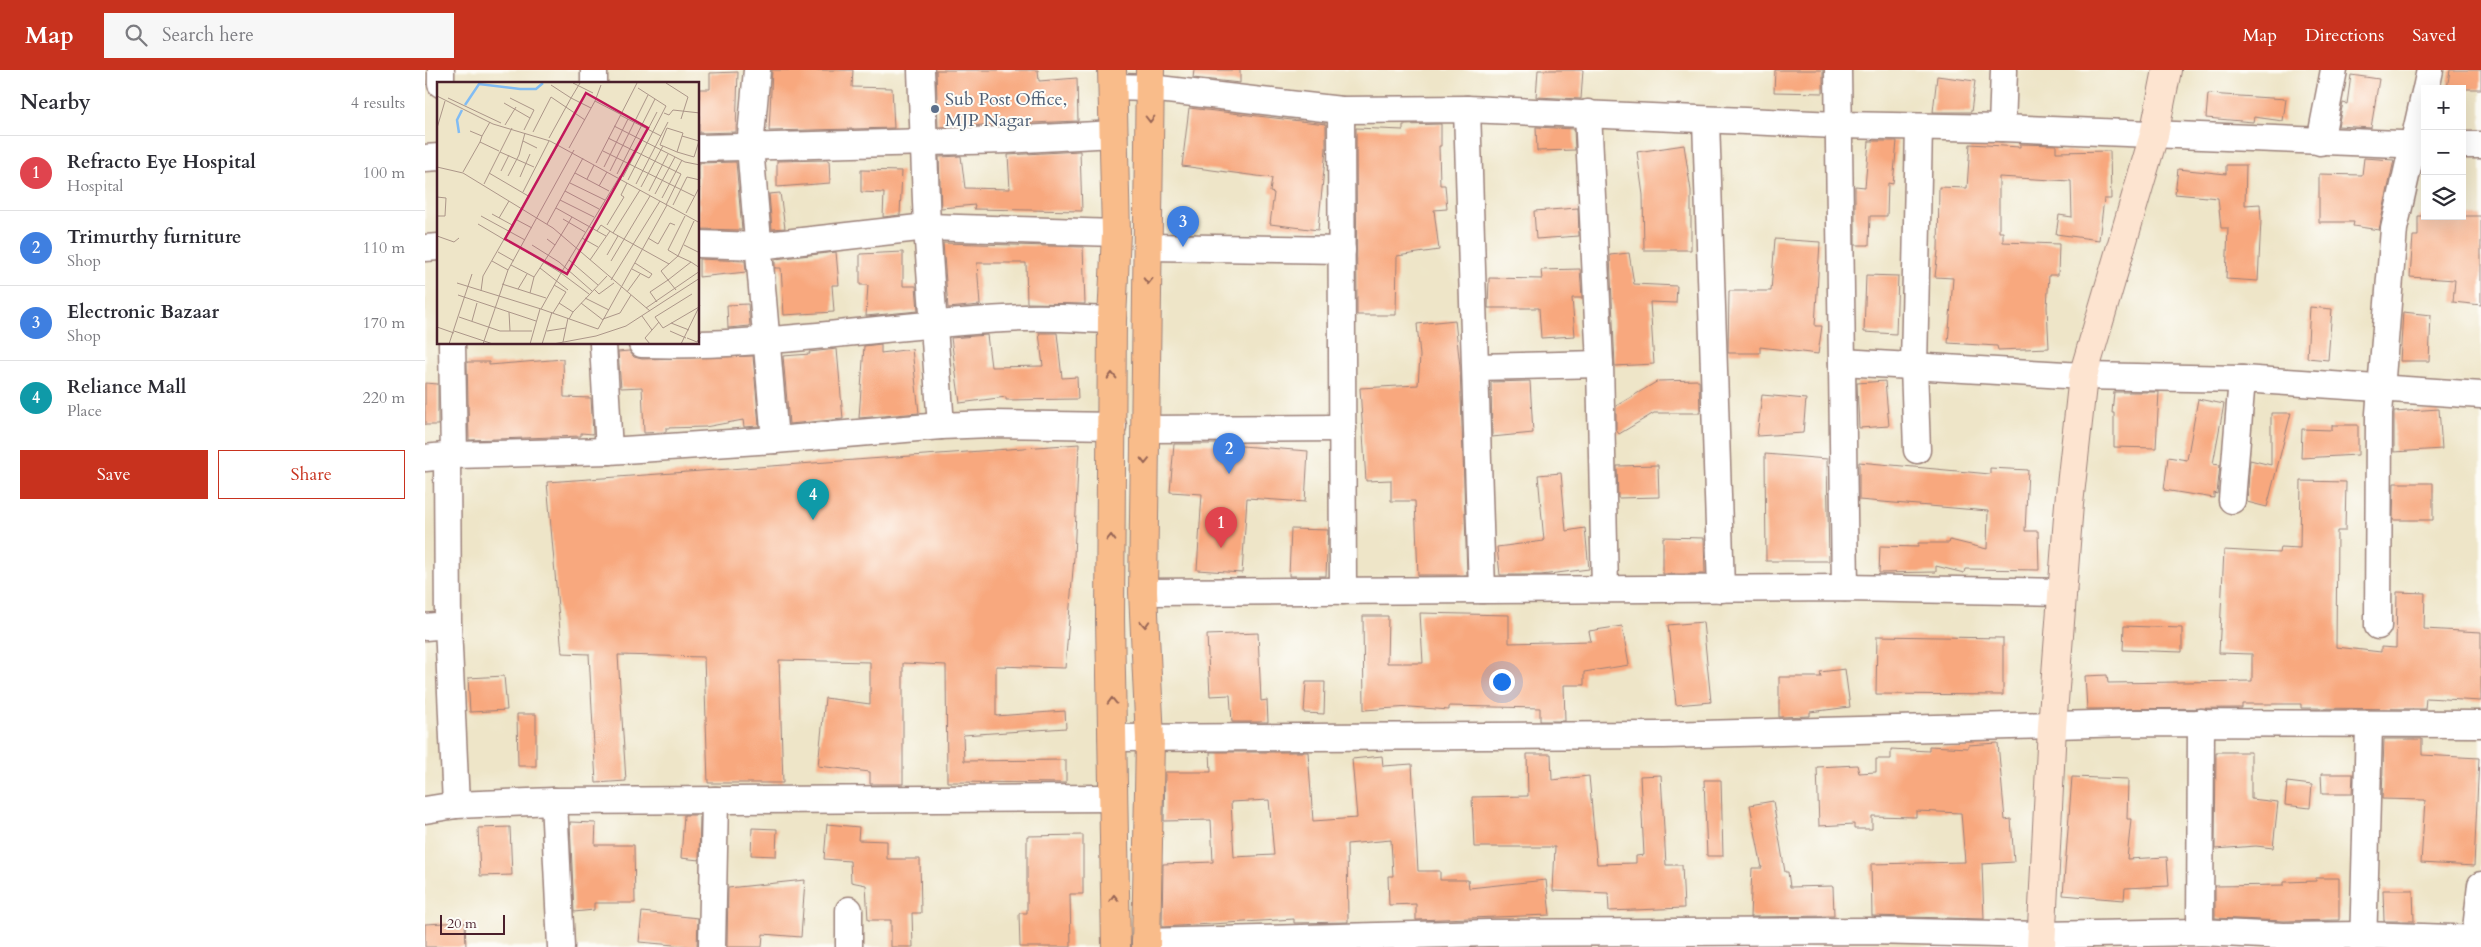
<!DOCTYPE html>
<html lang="en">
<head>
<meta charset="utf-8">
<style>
  body { margin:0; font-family:Cardo,serif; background:#f7f7f7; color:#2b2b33 }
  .controls { position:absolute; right:15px; top:15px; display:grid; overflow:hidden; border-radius:0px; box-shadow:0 5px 20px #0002 }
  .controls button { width:45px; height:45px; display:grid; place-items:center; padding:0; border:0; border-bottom:1px solid #e1e1e2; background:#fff; color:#2b2b33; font:25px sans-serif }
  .scale { position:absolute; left:15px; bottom:12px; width:65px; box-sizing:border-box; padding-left:5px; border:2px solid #4a1f2b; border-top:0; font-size:14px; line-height:18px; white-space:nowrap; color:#4a1f2b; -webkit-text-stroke:4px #fdfcf7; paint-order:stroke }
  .you { position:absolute; left:1076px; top:611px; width:18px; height:18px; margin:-12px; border:4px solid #fff; border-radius:50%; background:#1a73e8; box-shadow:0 0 0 8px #1a73e833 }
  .badge { display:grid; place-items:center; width:32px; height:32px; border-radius:50%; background:#c8321e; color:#fff; font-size:16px; font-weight:700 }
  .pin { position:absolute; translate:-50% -41px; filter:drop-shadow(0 1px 2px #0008) }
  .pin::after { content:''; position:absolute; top:26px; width:18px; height:15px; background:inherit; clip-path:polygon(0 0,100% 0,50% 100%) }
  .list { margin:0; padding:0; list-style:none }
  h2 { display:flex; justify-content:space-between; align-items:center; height:65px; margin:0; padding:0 20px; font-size:21px }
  h2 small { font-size:16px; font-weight:400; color:#7c7c81 }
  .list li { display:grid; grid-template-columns:32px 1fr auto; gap:15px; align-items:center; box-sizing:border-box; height:75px; padding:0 20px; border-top:1px solid #e1e1e2 }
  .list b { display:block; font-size:19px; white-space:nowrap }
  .list p { margin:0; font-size:16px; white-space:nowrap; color:#7c7c81 }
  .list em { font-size:16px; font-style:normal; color:#7c7c81 }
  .actions { display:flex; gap:10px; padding:15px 20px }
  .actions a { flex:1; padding:11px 0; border:1px solid #c8321e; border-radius:0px; text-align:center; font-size:18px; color:#c8321e }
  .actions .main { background:#c8321e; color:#fff }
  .icon { flex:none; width:28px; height:28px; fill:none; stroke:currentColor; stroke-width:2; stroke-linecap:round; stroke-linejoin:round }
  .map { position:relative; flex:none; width:2056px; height:877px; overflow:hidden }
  header { display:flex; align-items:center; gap:30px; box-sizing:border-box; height:70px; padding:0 25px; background:#c8321e; color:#fff }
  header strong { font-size:24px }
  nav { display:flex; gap:28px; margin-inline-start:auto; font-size:18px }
  .search { width:350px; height:45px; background:#f7f7f7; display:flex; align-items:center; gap:12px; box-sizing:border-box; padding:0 18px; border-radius:0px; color:#7c7c81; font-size:19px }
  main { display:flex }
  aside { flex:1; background:#fff }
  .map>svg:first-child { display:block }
</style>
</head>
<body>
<header>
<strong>Map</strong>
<div class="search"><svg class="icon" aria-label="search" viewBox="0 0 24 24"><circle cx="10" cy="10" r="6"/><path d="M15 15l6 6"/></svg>Search here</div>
<nav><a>Map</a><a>Directions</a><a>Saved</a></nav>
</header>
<main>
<aside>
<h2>Nearby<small>4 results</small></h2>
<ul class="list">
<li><span class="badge" style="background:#e0444e">1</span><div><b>Refracto Eye Hospital</b><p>Hospital</p></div><em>100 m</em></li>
<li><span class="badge" style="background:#3f7fe0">2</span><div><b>Trimurthy furniture</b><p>Shop</p></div><em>110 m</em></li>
<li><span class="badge" style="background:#3f7fe0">3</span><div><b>Electronic Bazaar</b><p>Shop</p></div><em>170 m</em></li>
<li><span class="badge" style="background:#0f9aa8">4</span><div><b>Reliance Mall</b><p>Place</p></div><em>220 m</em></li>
</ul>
<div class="actions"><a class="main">Save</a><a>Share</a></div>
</aside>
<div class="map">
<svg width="2056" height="877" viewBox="0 0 2056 877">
  <rect width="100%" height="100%" fill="#fdfcf7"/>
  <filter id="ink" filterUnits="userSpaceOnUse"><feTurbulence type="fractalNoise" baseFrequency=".02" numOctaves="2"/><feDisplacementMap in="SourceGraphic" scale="10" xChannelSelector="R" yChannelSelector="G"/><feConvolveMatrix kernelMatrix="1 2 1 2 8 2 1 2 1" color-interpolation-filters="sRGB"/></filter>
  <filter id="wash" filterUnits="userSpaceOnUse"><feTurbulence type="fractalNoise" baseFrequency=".0096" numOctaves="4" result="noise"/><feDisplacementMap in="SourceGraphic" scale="20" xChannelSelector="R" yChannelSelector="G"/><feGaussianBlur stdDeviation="1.12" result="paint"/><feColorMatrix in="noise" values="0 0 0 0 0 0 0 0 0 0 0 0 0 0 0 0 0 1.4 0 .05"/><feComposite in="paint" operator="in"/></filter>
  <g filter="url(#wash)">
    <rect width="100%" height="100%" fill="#eee5c8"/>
    <g id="blocks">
      <g fill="#f8a87e" fill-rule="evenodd">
        <polygon points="347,0 428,0 427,17 467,18 469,58 344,61"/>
        <polygon points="511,0 613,0 614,11 652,8 653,51 513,57"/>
        <polygon points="769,0 815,0 815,13 768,8"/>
        <polygon points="1113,0 1158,0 1156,29 1111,27"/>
        <polygon points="1350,0 1398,0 1398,23 1349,22"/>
        <polygon points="2025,0 2056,0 2056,19 2022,19"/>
        <polygon points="313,2 311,62 274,63 274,19 285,19 285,3"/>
        <polygon points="1926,5 1954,9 1946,58 1913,56 1918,33 1922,34"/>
        <polygon points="1512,6 1550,11 1546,42 1508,42"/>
        <polygon points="1783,24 1861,29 1858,51 1829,47 1828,52 1781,48"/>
        <polygon points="764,38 901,54 901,79 893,160 845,154 849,123 845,122 847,108 757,96"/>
        <polygon points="1016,54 1016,76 1014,76 1015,115 1020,115 1022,139 1009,140 1014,180 972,186 971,245 932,245 931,58 978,60 978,55"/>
        <polygon points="1111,57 1149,59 1150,80 1112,81"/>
        <polygon points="1444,71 1472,71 1468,114 1463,113 1462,146 1445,146 1444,175 1430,175 1430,116 1440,117"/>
        <polygon points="1545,74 1595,77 1595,74 1631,75 1631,82 1685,81 1686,129 1679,129 1674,170 1631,164 1634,145 1647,147 1646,111 1574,107 1574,162 1578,162 1578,172 1634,174 1633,205 1624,205 1622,237 1624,278 1573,280 1572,276 1523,273 1528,208 1510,207 1513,181 1514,117 1542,118"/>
        <polygon points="1259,75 1266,121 1266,180 1219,180 1218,125 1212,82"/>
        <polygon points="655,81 657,141 549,139 550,135 516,138 514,87 536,86 540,118 585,119 583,85"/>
        <polygon points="1939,88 1969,90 1954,160 1928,156 1929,152 1894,152 1894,104 1937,105"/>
        <polygon points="404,90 405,113 352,117 352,91"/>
        <polygon points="311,92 317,160 274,159 274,93"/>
        <polygon points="1801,95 1821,95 1820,135 1835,134 1836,150 1833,211 1801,209 1803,158 1796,158 1793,128 1750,124 1753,99 1801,104"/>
        <polygon points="436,100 477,101 475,145 458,147 459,123 436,122"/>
        <polygon points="355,123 360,158 347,159 344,124"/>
        <polygon points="1153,138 1154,166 1111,169 1109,141"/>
        <polygon points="1993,146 2056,146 2056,235 2028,232 2030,210 1985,207 1988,166 1993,166"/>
        <polygon points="1350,169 1395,172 1390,256 1397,256 1393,284 1335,277 1335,283 1303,283 1304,221 1346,221"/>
        <polygon points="518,173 658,177 660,234 602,233 601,193 552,193 555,235 523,238"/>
        <polygon points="411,182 414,215 407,215 409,242 359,245 356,198 350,198 350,189"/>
        <polygon points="478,182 478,216 491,216 493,241 441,246 443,215 435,215 435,184"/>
        <polygon points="1204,183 1209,214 1252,216 1251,233 1225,232 1229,294 1190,296 1185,185"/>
        <polygon points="274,189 320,191 321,202 274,207"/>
        <polygon points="1155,199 1157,228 1147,228 1150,266 1116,268 1114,238 1063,238 1064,208 1117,209 1116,200"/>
        <polygon points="1441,205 1473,206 1471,264 1439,262"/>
        <polygon points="323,234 325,256 303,258 302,235"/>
        <polygon points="1885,237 1907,239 1903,290 1882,288"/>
        <polygon points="1978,242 2006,245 2004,291 1975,291"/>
        <polygon points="1030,250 1035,297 1042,505 993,505 990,431 966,431 966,410 941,411 935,318 993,315 995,286 992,254"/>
        <polygon points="614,263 632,263 637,308 652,307 653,329 581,330 581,327 535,333 526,268 562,265 566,297 618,296"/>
        <polygon points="456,274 456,283 487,279 494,343 434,348 439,276"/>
        <polygon points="412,279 418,349 364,354 358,286 385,284 384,282"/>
        <polygon points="204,281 209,287 217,289 328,286 334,356 319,357 318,350 280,357 241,358 241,362 219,363 217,317 196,318 193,282"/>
        <polygon points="138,289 139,327 166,328 168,364 156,363 156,366 44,370 42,292 64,292 64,295"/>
        <polygon points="1274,310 1275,343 1229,343 1194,364 1191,360 1191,336 1233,311"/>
        <polygon points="1105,311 1108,363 1067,367 1066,312"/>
        <polygon points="1460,311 1464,356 1434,358 1432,313"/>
        <polygon points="0,313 13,314 13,355 0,355"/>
        <polygon points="1689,322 1734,322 1731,378 1689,377 1689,343 1687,343"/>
        <polygon points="1337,325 1381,329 1378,363 1332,366"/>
        <polygon points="1773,329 1799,334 1788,394 1795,395 1792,424 1789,423 1789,428 1739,420 1743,387 1762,390"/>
        <polygon points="2014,339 2017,379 1969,382 1969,342"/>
        <polygon points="1846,343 1866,343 1842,437 1822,432 1825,390 1846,395"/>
        <polygon points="1907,355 1933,355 1933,385 1876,388 1877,359 1907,360"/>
        <polygon points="654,374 649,487 640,598 571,596 571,646 640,641 641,658 538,665 539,691 641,690 641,713 522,712 521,595 478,593 478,714 445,714 445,702 393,696 400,628 445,634 445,592 354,590 358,713 283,713 279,587 193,585 201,711 171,713 164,584 137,583 122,412"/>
        <polygon points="749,374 790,374 883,381 880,432 822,428 817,503 772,500 777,424 745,422"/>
        <polygon points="1340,384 1402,389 1404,491 1341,491"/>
        <polygon points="1434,392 1565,404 1565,398 1603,400 1600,461 1613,461 1614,500 1540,499 1539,503 1511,496 1511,502 1454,503 1455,476 1493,477 1493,473 1524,473 1525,470 1562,479 1563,441 1434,430"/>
        <polygon points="1233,395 1234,427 1193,428 1192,396"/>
        <polygon points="1136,403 1141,461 1160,458 1164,499 1116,505 1075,505 1072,477 1119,471 1113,405"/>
        <polygon points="1876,411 1921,412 1920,461 1912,461 1911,577 1956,582 1956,577 1971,578 1972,522 2000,523 1999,559 2056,562 2056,631 2001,628 2000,639 1876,638 1876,634 1817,634 1817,638 1662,639 1660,606 1682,605 1683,613 1827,611 1827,584 1794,583 1799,480 1854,483 1855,477 1875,478"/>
        <polygon points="1969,413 2008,413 2008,450 1968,450"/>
        <polygon points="866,459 903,460 901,506 864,506"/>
        <polygon points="1238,467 1279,468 1280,504 1238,504"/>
        <polygon points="995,543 1084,545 1084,573 1166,571 1164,561 1197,556 1204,595 1159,602 1159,615 1139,615 1140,651 1115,651 1115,638 1024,636 1024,640 986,637 939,640 938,546 963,546 962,593 998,593"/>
        <polygon points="1278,552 1286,632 1251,635 1243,555"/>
        <polygon points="1699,556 1757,558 1757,582 1698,580"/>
        <polygon points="833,563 836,631 842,630 843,652 807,652 805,625 785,626 782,565"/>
        <polygon points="1452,566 1578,568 1578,625 1451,624"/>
        <polygon points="1420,599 1425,637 1385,642 1385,646 1354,647 1354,607 1396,607 1395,602"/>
        <polygon points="79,606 82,640 45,642 43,608"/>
        <polygon points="881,612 900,612 899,644 879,643"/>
        <polygon points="92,644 111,644 111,696 93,696"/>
        <polygon points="1959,669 1997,669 1997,685 2054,688 2049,796 1996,793 2000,730 1957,729"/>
        <polygon points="1573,673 1580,750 1586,749 1589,792 1557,794 1559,849 1447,846 1446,794 1540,792 1536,743 1491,741 1491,747 1447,746 1447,759 1429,759 1429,754 1394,756 1392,697 1432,695 1434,703 1451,702 1451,689 1466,689 1466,679 1504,681 1504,676 1543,678 1543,675"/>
        <path d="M785 682H883L888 751 932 748 927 689 957 686 958 696 987 694 993 801H1015V810H1043L1044 818 1121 810 1125 845 991 850V834L964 835 963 806H968L966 770 922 774 923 852 869 853V849L737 857 738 794 788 792 786 750 739 751 740 702H786ZM844 730 849 785 809 787 806 732Z"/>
        <polygon points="1791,682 1826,682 1826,729 1853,732 1848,778 1831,776 1790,779"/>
        <polygon points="1102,684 1126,684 1127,710 1164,706 1172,794 1211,793 1211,786 1219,785 1215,706 1236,705 1241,795 1257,795 1259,838 1184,841 1183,823 1128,821 1130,777 1049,777 1047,727 1103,726"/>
        <polygon points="1896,704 1928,704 1927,724 1897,724"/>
        <polygon points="1647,707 1703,709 1702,749 1706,749 1702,789 1742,787 1744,816 1700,818 1699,830 1638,825"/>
        <polygon points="1279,710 1296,710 1298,786 1282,786"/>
        <polygon points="1862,712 1887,715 1885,738 1860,735"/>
        <polygon points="1348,731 1360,802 1363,802 1365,817 1408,816 1409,846 1325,847 1327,798 1337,798 1325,735"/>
        <polygon points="259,745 275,745 274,790 256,788"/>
        <polygon points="145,752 171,753 170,775 209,775 210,833 169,833 169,840 149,842"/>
        <polygon points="402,754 434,757 433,770 462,771 462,789 495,789 496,843 487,843 488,877 466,877 466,850 443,850 441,815 426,812 425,791 399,789"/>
        <polygon points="85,757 87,805 55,806 53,758"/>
        <polygon points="327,758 352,759 351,786 326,785"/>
        <polygon points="658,765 658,824 645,824 646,877 595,877 594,843 602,843 602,766"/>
        <polygon points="1891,808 1914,808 1914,850 1859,851 1790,848 1790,816 1859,815 1859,812 1891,811"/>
        <polygon points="380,810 376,867 338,864 337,877 302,877 303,818"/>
        <polygon points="1958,820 1988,820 1989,851 1959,851"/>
        <polygon points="217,842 273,848 272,877 214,872"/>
        <polygon points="40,852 41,877 0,877 0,854"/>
      </g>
    </g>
  </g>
  <g filter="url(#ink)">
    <use href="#blocks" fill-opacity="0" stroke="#9c827a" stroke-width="1"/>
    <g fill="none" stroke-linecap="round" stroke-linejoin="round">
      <g stroke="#9c827a" stroke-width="29">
        <g id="street">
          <polyline points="169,0 169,14"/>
          <polyline points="332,0 325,77 350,370"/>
          <polyline points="496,0 502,157 516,356"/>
          <polyline points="1413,0 1420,518"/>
          <polyline points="16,14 16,0"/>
          <polyline points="688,17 725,18 916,40 1042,39 1412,55 1577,58 2000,75"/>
          <polyline points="2001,19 2005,0"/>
          <polyline points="1042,39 1057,520"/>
          <polyline points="916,40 918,521"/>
          <polyline points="1163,43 1175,294 1180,519"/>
          <polyline points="1281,50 1296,519"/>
          <polyline points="1577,58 1579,0"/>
          <polyline points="1895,72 1909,0"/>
          <polyline points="2037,75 2056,75"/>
          <polyline points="274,78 582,70 689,64"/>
          <polyline points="0,88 14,87"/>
          <polyline points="274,174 333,176 502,157 691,163"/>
          <polyline points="724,177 917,180"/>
          <polyline points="0,178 14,177"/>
          <polyline points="27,274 29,385"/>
          <polyline points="178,274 184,381"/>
          <path d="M217 274C345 278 471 253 599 248 628 247 658 249 687 250"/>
          <polyline points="1417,292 1658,306 1817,309 1807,430"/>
          <polyline points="1051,297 1175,294"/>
          <polyline points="1817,309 2056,325"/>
          <polyline points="721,359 918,358"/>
          <polyline points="1492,380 1489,297 1494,57"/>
          <polyline points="22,387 23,555 31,735 129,731 688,728"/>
          <polyline points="0,388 29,385 184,381 350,370 516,356 565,354 688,356"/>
          <polyline points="718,522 1420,518 1638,522"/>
          <polyline points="1953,556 1954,344 1969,159 2000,22"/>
          <polyline points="0,557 23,555"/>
          <polyline points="687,668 1239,665 1706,653 2056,654"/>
          <polyline points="129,731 136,877"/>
          <polyline points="0,740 31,735"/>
          <polyline points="1775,862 1776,652"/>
          <polyline points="2050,868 2056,815"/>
          <polyline points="720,872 1064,863 1444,861 1617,865 1775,862 1859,866 1938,865 2056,869"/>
          <polyline points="287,877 290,730"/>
          <polyline points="424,877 424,840"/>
          <polyline points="1938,877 1944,656"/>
        </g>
      </g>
      <g stroke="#9c827a" stroke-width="30">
        <polyline id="secondary" points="1616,877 1627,657 1644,434 1658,306 1729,65 1742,0"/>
      </g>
      <g stroke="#9c827a" stroke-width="30">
        <g id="primary">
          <polyline points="687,0 691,163 687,250 685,550 691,877"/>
          <polyline points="721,877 725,669 718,522 725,0"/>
        </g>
      </g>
      <use href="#street" stroke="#fff" stroke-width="26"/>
      <use href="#secondary" stroke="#fde4d0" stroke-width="28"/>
      <use href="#primary" stroke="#f9bc8a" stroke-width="28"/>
    </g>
    <defs><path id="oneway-chevron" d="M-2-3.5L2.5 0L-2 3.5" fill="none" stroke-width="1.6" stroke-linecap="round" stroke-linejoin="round" transform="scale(1.25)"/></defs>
    <g stroke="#996656">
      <use href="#oneway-chevron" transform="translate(725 49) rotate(90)"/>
      <use href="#oneway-chevron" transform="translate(723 211) rotate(91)"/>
      <use href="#oneway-chevron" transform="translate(687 306) rotate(-91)"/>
      <use href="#oneway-chevron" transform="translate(720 391) rotate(91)"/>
      <use href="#oneway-chevron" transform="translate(686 468) rotate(-89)"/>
      <use href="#oneway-chevron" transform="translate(720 554) rotate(87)"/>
      <use href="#oneway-chevron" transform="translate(687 631) rotate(-91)"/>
      <use href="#oneway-chevron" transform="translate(689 828) rotate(-91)"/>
    </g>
  </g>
  <circle fill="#5c6f8a" stroke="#fdfcf7" stroke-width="2" cx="510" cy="39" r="5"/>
  <g text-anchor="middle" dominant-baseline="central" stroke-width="4" stroke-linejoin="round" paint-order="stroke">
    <g font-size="18" fill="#4e5e75" stroke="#fdfcf7" text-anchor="start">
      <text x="520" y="29">Sub Post Office,<tspan x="520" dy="21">MJP Nagar</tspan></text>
    </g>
  </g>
  <g transform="translate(12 12)">
    <rect width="262" height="262" fill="#eee5c8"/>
    <path fill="none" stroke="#81bcf3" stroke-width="2.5" d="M28 23 42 2 83 7H99L106 1M22 51 20 38 25 28"/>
    <path fill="none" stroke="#ac9689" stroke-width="1" d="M136 1 156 11M229 1 251 15 244 37M114 3 134 16 143 1M0 14 56 42 113 59 263 141M11 16 64 41M73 16 97 28 87 48M158 19 164 3M67 21 93 36M227 31 232 33 236 28 263 31M183 33 224 54M68 43 79 25M177 44 248 80 263 83M0 46 8 19M33 49 45 54 53 40M96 50 114 15 148 38M45 54 43 60 62 69M112 56 134 16 154 26M171 56 244 92 229 123M86 59 100 66M132 66 158 19 183 32M166 69 257 114M63 70 97 85M240 70 257 75 262 59 245 54M159 81 200 1M0 85 26 91 116 146 213 229M167 85 191 37M64 89 72 73M173 89 211 13M26 90 43 60M52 91 93 115M138 91 172 109M180 92 218 17M71 94 82 73 88 51M83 95 93 72M186 95 220 30M150 97 157 83M191 98 229 24 201 6M133 101 168 118M47 102 75 46M199 102 231 40M162 104 170 90M204 105 226 64 223 63 230 46 246 51 240 70 226 64M128 109 162 127M212 109 231 72M86 110 112 59M218 112 238 75M0 115 9 116 8 134H0M225 116 245 78M123 118 157 135M236 123 250 95 263 98M119 126 169 154M249 131 263 104M55 132 77 144M44 134 88 158M248 134 231 168 241 174 257 139M62 136 72 119M126 137 148 150M80 138 95 146M41 142 68 158M110 142 146 76M170 143 187 115 184 113 190 101M160 149 164 143 173 149M176 151 232 182M0 154 17 160 22 156M145 156 161 165M211 156 221 162 233 141 238 143M69 157 124 191 183 94M110 157 118 163 135 135M95 163 122 180 155 209M247 163 263 171M61 170 77 179M170 173 181 154M132 178 161 203M153 178 173 149 176 151 203 108M55 179 71 188M174 179 213 114M254 180 231 198 224 189 241 174 254 180 263 186M74 183 97 195M103 186 131 208M195 187 212 196 215 192 198 181M174 198 223 119M20 201 104 227 124 191 152 212M65 202 109 216M81 207 90 192M157 207 162 212 177 201M44 209 46 194 121 63M190 210 203 192M93 211 97 195 118 163M255 212 218 235 226 246 262 225M21 213 99 239M148 216 172 228M220 220 213 210 231 198 239 208M122 221 136 230 132 237M144 221 166 238M209 226 263 189M104 227 161 247 230 123M72 230 73 249M136 230 170 194M116 231 129 210 117 203M205 234 215 248M22 235 63 249H95M166 237 183 231 194 213M35 239 40 221M234 241 252 248M0 245 17 251M17 249 56 262M110 249 129 246M233 249 249 256M250 256 260 260 263 255M126 260 131 236M12 262 35 192M46 262 71 188 137 68M93 262 103 227M105 262 115 230M116 262 159 254 189 244 263 196M213 262 208 256 222 240M244 262 263 223"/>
    <path fill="#c2185b" fill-opacity="0.15" stroke="#c2185b" stroke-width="2.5" d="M149 11 211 46 130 192 68 157Z"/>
    <rect width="262" height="262" fill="none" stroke="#4a1f2b" stroke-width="2.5"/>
  </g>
</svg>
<div class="controls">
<button>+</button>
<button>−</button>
<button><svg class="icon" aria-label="layers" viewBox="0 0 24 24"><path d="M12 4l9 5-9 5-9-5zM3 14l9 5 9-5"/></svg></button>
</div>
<div class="scale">20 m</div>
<div class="you"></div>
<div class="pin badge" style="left:796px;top:478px;background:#e0444e">1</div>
<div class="pin badge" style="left:804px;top:404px;background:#3f7fe0">2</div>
<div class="pin badge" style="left:758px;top:177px;background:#3f7fe0">3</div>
<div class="pin badge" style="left:388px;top:450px;background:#0f9aa8">4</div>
</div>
</main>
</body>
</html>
